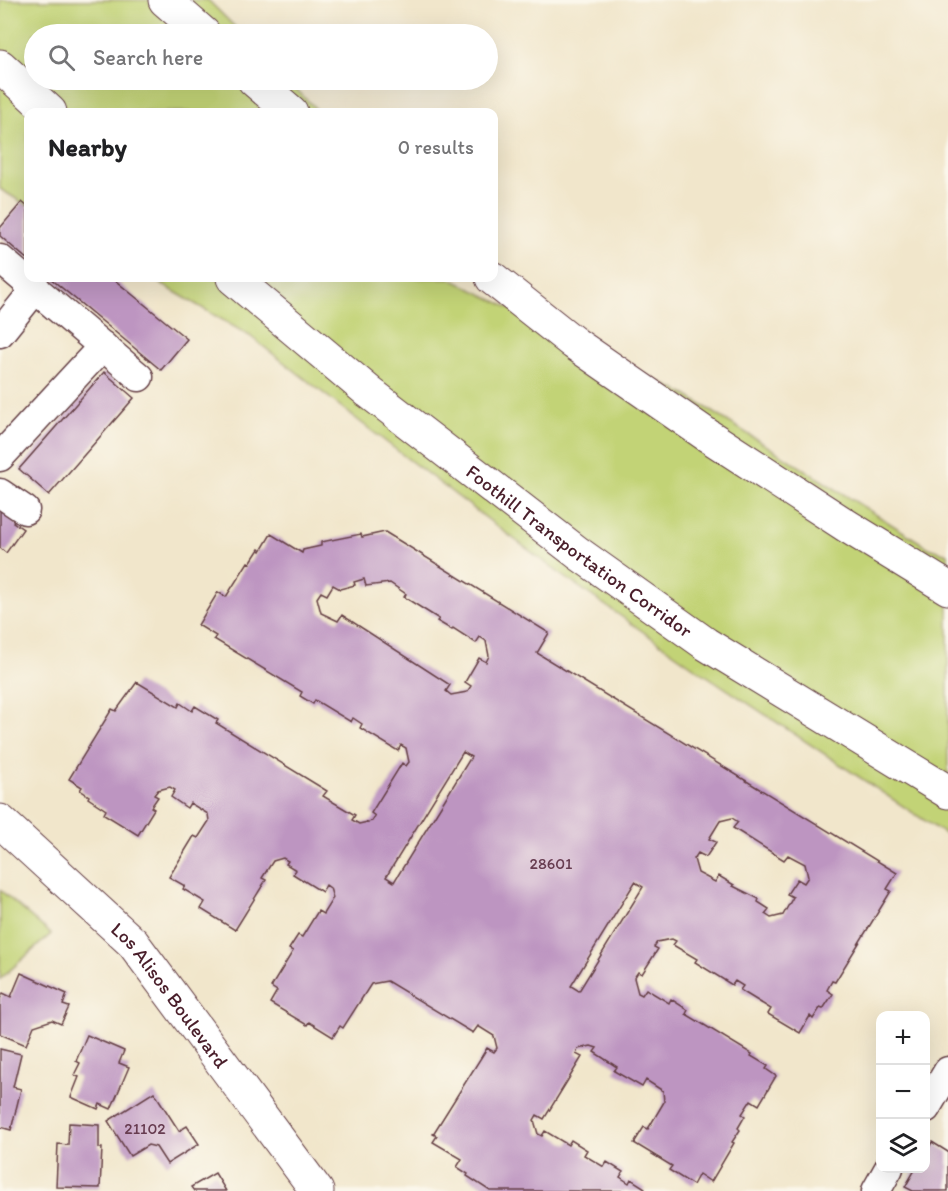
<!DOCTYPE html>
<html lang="en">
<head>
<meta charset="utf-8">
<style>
  body { margin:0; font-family:Itim,sans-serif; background:#f2f2f2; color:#202124 }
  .controls { position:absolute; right:18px; bottom:18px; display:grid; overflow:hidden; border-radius:12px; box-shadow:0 6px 24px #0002 }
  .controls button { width:54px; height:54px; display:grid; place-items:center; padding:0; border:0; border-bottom:2px solid #e0e0e0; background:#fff; color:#202124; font:30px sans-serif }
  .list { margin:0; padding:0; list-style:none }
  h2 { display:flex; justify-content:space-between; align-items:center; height:78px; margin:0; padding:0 24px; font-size:26px }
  h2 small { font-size:20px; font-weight:400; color:#757577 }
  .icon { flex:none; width:33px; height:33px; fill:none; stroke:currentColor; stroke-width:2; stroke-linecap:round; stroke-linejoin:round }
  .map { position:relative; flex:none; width:948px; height:1191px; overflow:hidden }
  .search { position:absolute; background:#fff; box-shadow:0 6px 24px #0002; left:24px; top:24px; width:474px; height:66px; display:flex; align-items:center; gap:15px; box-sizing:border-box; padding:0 21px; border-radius:33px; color:#757577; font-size:22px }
  .panel { position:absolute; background:#fff; box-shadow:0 6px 24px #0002; left:24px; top:108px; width:474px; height:174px; border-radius:12px }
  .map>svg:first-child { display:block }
</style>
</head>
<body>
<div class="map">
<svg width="948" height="1191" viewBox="0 0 948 1191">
  <rect width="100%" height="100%" fill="#fbf7ec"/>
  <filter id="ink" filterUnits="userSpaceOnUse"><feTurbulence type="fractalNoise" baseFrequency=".0167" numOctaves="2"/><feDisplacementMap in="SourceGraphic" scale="12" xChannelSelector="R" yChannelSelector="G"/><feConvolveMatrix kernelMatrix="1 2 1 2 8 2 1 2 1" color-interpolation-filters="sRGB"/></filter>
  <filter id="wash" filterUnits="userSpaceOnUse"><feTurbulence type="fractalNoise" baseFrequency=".008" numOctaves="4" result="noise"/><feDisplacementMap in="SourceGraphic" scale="24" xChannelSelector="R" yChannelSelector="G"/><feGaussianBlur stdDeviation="1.35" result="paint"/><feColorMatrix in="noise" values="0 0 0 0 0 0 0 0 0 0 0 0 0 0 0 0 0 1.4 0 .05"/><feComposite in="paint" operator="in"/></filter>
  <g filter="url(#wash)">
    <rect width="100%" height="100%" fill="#f1e6cb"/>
    <g fill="#c2d376" stroke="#867950" stroke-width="1.5">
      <polygon points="0,0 208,0 242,34 34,34 34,80 287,80 319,112 28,112 28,206 0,189"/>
      <polygon points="151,278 449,278 686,395 929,548 948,554 948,836 698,670 559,573 408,459 250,336"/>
      <polygon points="0,890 51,934 0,979"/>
    </g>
    <g id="blocks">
      <g fill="#bd95c1" fill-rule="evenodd">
        <polygon points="22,202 28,207 28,260 0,236 0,228"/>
        <polygon points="50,278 112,278 187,339 161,370"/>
        <polygon points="104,372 134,398 49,495 19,469"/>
        <polygon points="0,509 15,519 13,522 23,529 6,553 0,548"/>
        <path d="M385 532 549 633 537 653 897 873 887 889 891 891 835 982 832 981 827 990 833 994 823 1009 820 1008 813 1019 810 1016 800 1033 768 1014 771 1009 740 990 743 986 735 981 732 985 695 962 697 959 673 945 676 941 672 939 657 942 654 947 658 949 642 974 638 972 634 978 638 993 642 995 646 989 669 1003 671 999 688 1010 686 1014 752 1054 751 1056 768 1066 766 1069 776 1076 759 1105 751 1100 742 1114 745 1116 738 1128 740 1130 732 1142 734 1143 711 1182 699 1174 693 1185 669 1170 672 1166 634 1143 644 1127 648 1129 664 1102 663 1091 646 1080 642 1087 614 1071 617 1067 594 1052 597 1048 591 1046 578 1049 576 1054 582 1057 544 1119 537 1115 534 1120 538 1134 542 1136 545 1131 568 1145 571 1140 587 1150 584 1155 604 1167 607 1162 623 1172 620 1177 629 1183 631 1179 645 1188 643 1191H490L467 1176 468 1174 457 1167 462 1159 433 1142 437 1136 433 1134 487 1048 494 1052 497 1048 494 1036 478 1026 473 1033 387 981 371 984 343 1028 340 1026 333 1037 309 1022 307 1025 270 1003 277 991 271 987 293 951 289 949 298 935 302 937 318 911 323 914 333 898 330 888 326 885 322 892 293 874 296 870 286 864 288 861 283 858 273 861 262 878 266 880 235 930 201 909 205 902 183 889 185 886 169 877 194 836 198 838 209 821 208 814 190 803 187 808 171 797 175 790 170 787 158 790 154 795 158 797 151 807 154 809 138 835 104 814 106 810 88 798 89 796 80 790 82 787 69 779 112 709 116 711 137 682 178 707 180 703 192 711 195 706 218 720 216 723 327 791 323 796 355 815 352 820 359 824 372 821 375 816 371 813 402 763 406 766 409 762 406 748 401 745 398 751 360 728 362 724 353 718 351 722 315 700 313 704 300 696 302 692 214 639 216 636 198 625 218 592 226 597 248 562 250 563 259 549 261 551 271 534 302 553 303 550 321 546V542L361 534 362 537ZM364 579 366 586 390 583 406 594 404 597 439 619 437 621 452 630 453 628 476 643 480 637 486 641 489 656 486 662 479 658 465 682 471 686 467 692 451 695 446 691 450 685 342 615 338 621 321 613 317 598 321 592 327 595 333 585 340 589 355 585 354 582ZM463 752 471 757 394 882 386 877ZM732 818 738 822 733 828 784 860 788 855 805 864 808 877 804 883 797 879 787 894 793 897 783 915 771 918 765 914 769 909 758 902 759 899 733 886 734 885 719 876 715 882 698 873 694 859 698 853 706 857 716 842 709 839 720 821ZM635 882 643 887 579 991 571 986Z"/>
        <polygon points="21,973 67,994 63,1005 69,1007 61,1024 52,1020 34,1026 26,1045 0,1034 0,999 3,993 11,997"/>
        <polygon points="87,1035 124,1051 119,1063 129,1067 111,1109 100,1104 98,1109 71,1097 79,1077 74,1075 80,1063 76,1061"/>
        <polygon points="0,1049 21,1054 13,1087 21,1089 11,1130 0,1127"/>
        <polygon points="154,1092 179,1131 187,1126 199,1144 167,1164 156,1147 148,1145 130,1156 108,1121"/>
        <polygon points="69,1123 99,1125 99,1148 102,1148 100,1188 56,1187 58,1144 68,1145"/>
        <polygon points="932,1142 948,1152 948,1191 913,1191 905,1187 916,1168 926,1168 926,1153"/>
        <polygon points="215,1173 226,1191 194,1191 191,1187"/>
      </g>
    </g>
  </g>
  <g filter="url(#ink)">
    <use href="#blocks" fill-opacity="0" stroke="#633d43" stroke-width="1.5"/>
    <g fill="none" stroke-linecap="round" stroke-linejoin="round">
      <g stroke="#633d43" stroke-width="31">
        <g id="minor">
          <polyline points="0,259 139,377"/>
          <polyline points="0,333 36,288"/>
          <polyline points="0,457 103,346"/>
          <polyline points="0,493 25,510"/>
          <polyline points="926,1108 948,1071"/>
          <polyline points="876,1191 889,1168"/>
        </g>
      </g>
      <g stroke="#633d43" stroke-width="35">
        <g id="major">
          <path id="s1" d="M0 821 133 943 317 1191"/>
        </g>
      </g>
      <g stroke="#633d43" stroke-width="35">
        <g id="highway">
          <polyline points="165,0 204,34"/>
          <polyline points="0,66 50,112"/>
          <polyline points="254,80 291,112"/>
          <path id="s2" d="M233 278 369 392 578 553 706 644 948 792"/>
          <polyline points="492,278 574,343 707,435 847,526 948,588"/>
        </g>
      </g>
      <use href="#minor" stroke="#fff" stroke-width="28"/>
      <use href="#major" stroke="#fff" stroke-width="33"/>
      <use href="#highway" stroke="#fff" stroke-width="33"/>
    </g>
  </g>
  <g text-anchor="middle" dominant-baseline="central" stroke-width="6" stroke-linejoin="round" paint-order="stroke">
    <g font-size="16" fill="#673c50">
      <text x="551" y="863">28601</text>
      <text x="145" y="1128">21102</text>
    </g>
    <g font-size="20" fill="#4a1f2b" stroke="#fbf7ec">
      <text stroke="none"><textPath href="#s2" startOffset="441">Foothill Transportation Corridor</textPath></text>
      <text stroke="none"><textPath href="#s1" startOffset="244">Los Alisos Boulevard</textPath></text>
    </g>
  </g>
</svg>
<div class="controls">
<button>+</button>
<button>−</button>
<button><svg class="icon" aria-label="layers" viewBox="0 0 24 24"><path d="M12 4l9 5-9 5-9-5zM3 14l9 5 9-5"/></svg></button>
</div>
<div class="search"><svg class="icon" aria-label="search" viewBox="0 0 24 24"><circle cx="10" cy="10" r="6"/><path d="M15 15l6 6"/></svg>Search here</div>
<section class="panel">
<h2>Nearby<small>0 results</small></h2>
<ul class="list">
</ul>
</section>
</div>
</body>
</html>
